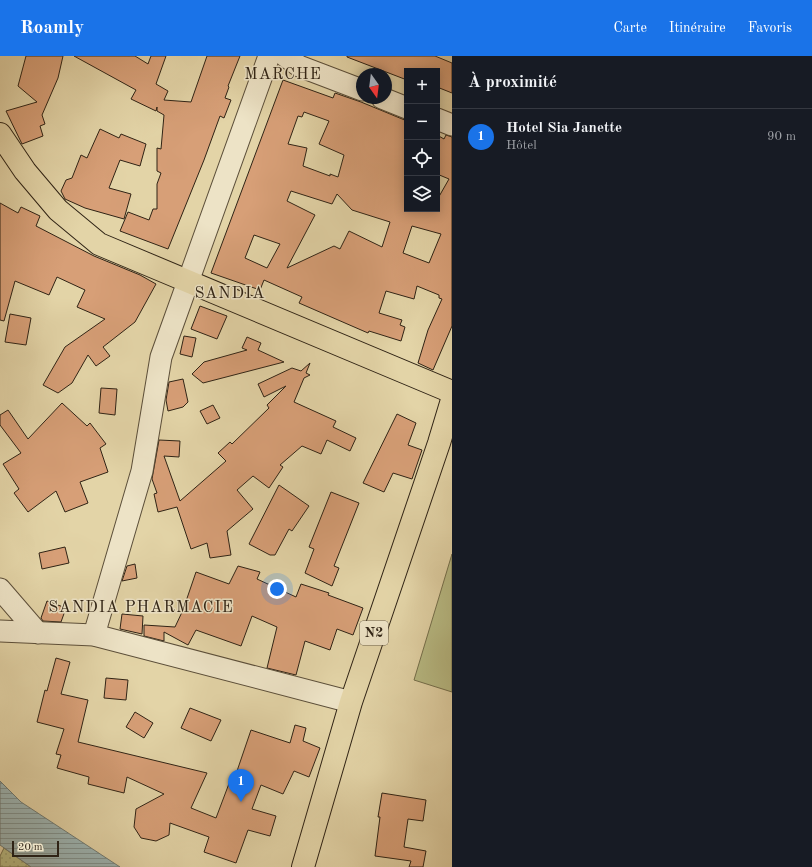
<!DOCTYPE html>
<html lang="fr">
<head>
<meta charset="utf-8">
<style>
  body { margin:0; font-family:"Old Standard TT",serif; background:#20242c; color:#f1f3f6 }
  .controls { position:absolute; right:12px; top:12px; display:grid; overflow:hidden; border-radius:0px; box-shadow:0 2px 10px #0003 }
  .controls button { width:36px; height:36px; display:grid; place-items:center; padding:0; border:0; border-bottom:1px solid #363941; background:#171b24; color:#f1f3f6; font:20px sans-serif }
  .compass { position:absolute; left:356px; top:12px; width:36px; height:36px; border-radius:50%; background:#171b24; box-shadow:0 2px 10px #0003; rotate:166deg }
  .scale { position:absolute; left:12px; bottom:10px; width:47px; box-sizing:border-box; padding-left:4px; border:2px solid #2f2315; border-top:0; font-size:11px; line-height:14px; white-space:nowrap; color:#2f2315; -webkit-text-stroke:3px #ede3c6; paint-order:stroke }
  .you { position:absolute; left:277px; top:533px; width:14px; height:14px; margin:-10px; border:3px solid #fff; border-radius:50%; background:#1a73e8; box-shadow:0 0 0 6px #1a73e833 }
  .badge { display:grid; place-items:center; width:26px; height:26px; border-radius:50%; background:#1a73e8; color:#fff; font-size:13px; font-weight:700 }
  .pin { position:absolute; translate:-50% -33px; filter:drop-shadow(0 1px 2px #0008) }
  .pin::after { content:''; position:absolute; top:21px; width:14px; height:12px; background:inherit; clip-path:polygon(0 0,100% 0,50% 100%) }
  .list { margin:0; padding:0; list-style:none }
  h2 { display:flex; justify-content:space-between; align-items:center; height:52px; margin:0; padding:0 16px; font-size:17px }
  h2 small { font-size:13px; font-weight:400; color:#9ea1a6 }
  .list li { display:grid; grid-template-columns:26px 1fr auto; gap:12px; align-items:center; box-sizing:border-box; height:56px; padding:0 16px; border-top:1px solid #363941 }
  .list b { display:block; font-size:15px; white-space:nowrap }
  .list p { margin:0; font-size:13px; white-space:nowrap; color:#9ea1a6 }
  .list em { font-size:13px; font-style:normal; color:#9ea1a6 }
  .icon { flex:none; width:22px; height:22px; fill:none; stroke:currentColor; stroke-width:2; stroke-linecap:round; stroke-linejoin:round }
  .map { position:relative; flex:none; width:452px; height:811px; overflow:hidden }
  header { display:flex; align-items:center; gap:24px; box-sizing:border-box; height:56px; padding:0 20px; background:#1a73e8; color:#fff }
  header strong { font-size:19px }
  nav { display:flex; gap:22px; margin-inline-start:auto; font-size:14px }
  main { display:flex }
  aside { flex:1; background:#171b24 }
  .map>svg:first-child { display:block }
</style>
</head>
<body>
<header>
<strong>Roamly</strong>
<nav><a>Carte</a><a>Itinéraire</a><a>Favoris</a></nav>
</header>
<main>
<div class="map">
<svg width="452" height="811" viewBox="0 0 452 811">
  <defs>
    <pattern id="grass-dots" width="8" height="8" patternUnits="userSpaceOnUse"><rect width="8" height="8" fill="#b8bb84"/><path d="M2 2h.1M6 6h.1" fill="none" stroke="#9ea071" stroke-width="1.8" stroke-linecap="round"/></pattern>
    <pattern id="water-rules" width="6" height="5" patternUnits="userSpaceOnUse"><rect width="6" height="5" fill="#9cb5b4"/><path d="M0 2.5h6" fill="none" stroke="#809391"/></pattern>
  </defs>
  <rect width="100%" height="100%" fill="#e3d4a7"/>
  <filter id="stains"><feTurbulence type="fractalNoise" baseFrequency=".005" numOctaves="4"/><feColorMatrix values="0 0 0 0 .2 0 0 0 0 .09 0 0 0 0 .02 0 0 0 .5 -.17"/></filter>
  <radialGradient id="worn" r=".72"><stop offset=".6" stop-color="#630" stop-opacity="0"/><stop offset="1" stop-color="#630" stop-opacity=".3"/></radialGradient>
  <polygon fill="url(#grass-dots)" stroke="#746f4c" points="4,792 31,811 0,811 0,800"/>
  <polygon fill="#b8bb84" stroke="#746f4c" points="452,498 452,636 414,624"/>
  <polygon fill="url(#water-rules)" stroke="#707b74" points="0,725 21,746 120,811 31,811 0,789"/>
  <g fill="#d79f77" stroke="#2f2315" fill-rule="evenodd">
    <polygon points="26,0 63,0 58,22 42,59 45,68 40,70 43,80 22,88 6,55 37,46 18,30"/>
    <polygon points="74,0 135,0 148,8 151,0 166,0 156,28 168,35 164,44 191,46 207,0 240,0 228,30 229,31 225,42 231,44 224,62 220,60 204,104 168,193 120,175 128,156 149,164 153,153 157,153 157,128 161,117 157,115 157,92 161,93 164,59 157,55 157,51 156,55 131,43 136,34"/>
    <polygon points="347,0 435,0 452,7 452,37 437,31 437,15 407,15 407,24 347,1"/>
    <path d="M283 24 333 42 335 37 361 46 407 65V153H437V144L449 123 437 118V79L444 83 446 79 452 81V270L433 314 418 307 428 274 442 243 439 242V239L417 230 414 243 386 235 379 257 402 264 400 269 405 271 401 285 369 275 368 277 299 247 302 241 264 224 260 234 211 217ZM304 56 329 65 319 88 344 99 338 121 330 118V120L303 110 307 92 288 88 298 60 302 61ZM291 135 332 148 337 138 352 154 390 166 382 191 349 175 340 193 334 190 287 212 315 159 287 145ZM412 170 441 178 429 207 403 197ZM254 179 280 188 267 212 245 202Z"/>
    <polygon points="100,73 119,82 121,78 146,88 140,110 120,104 109,132 131,138 124,163 85,152 65,143 61,135 66,124 72,122 81,99 87,102"/>
    <polygon points="0,147 18,157 21,151 40,160 36,170 94,200 140,219 156,228 135,266 103,291 110,300 96,310 88,299 72,327 58,337 43,329 65,291 105,263 77,251 85,234 57,221 49,239 15,225 4,265 0,264"/>
    <polygon points="200,250 227,260 217,283 191,273"/>
    <polygon points="10,258 31,262 26,289 5,286"/>
    <polygon points="184,280 196,282 192,301 180,298"/>
    <polygon points="247,281 261,287 258,294 284,306 203,327 192,318 204,306 247,294 242,292"/>
    <polygon points="310,307 306,317 310,319 304,322 294,346 336,365 333,371 356,382 350,395 327,384 321,398 302,390 280,409 283,411 269,432 253,420 237,434 253,453 227,475 231,499 210,502 207,487 191,493 177,451 158,456 154,438 157,437 152,423 159,384 180,385 179,401 164,400 180,445 226,405 218,397 230,386 232,388 269,352 267,349 286,330 264,341 258,328 292,312 301,315"/>
    <polygon points="183,323 188,346 183,351 168,355 166,344 169,326"/>
    <polygon points="101,332 117,333 115,359 99,357"/>
    <polygon points="62,347 87,370 90,367 106,388 100,392 108,416 80,426 88,447 65,456 56,435 28,456 14,437 19,433 3,408 21,397 0,369 0,359 8,354 28,383"/>
    <polygon points="213,349 220,362 207,368 200,355"/>
    <polygon points="397,358 416,367 408,389 422,394 412,423 393,417 384,436 363,427"/>
    <polygon points="279,429 309,450 292,475 289,473 275,499 270,499 249,488"/>
    <polygon points="331,436 359,447 334,510 339,512 332,530 305,517 314,493 309,491"/>
    <polygon points="65,491 69,507 42,513 39,497"/>
    <polygon points="135,508 137,522 122,525 127,510"/>
    <polygon points="238,510 260,516 257,523 296,541 301,528 329,537 328,539 363,552 353,579 337,573 330,594 305,585 296,619 267,612 277,571 252,560 241,590 196,574 188,589 164,576 164,585 144,580 144,569 175,571 183,554 196,516 229,528"/>
    <polygon points="47,545 66,552 61,566 43,565 41,562"/>
    <polygon points="122,558 143,560 142,578 120,573"/>
    <polygon points="56,602 70,606 61,638 88,644 78,686 207,717 191,752 216,762 233,717 236,718 251,674 290,687 295,669 306,672 303,685 320,692 309,721 294,715 283,738 261,729 252,753 276,760 270,780 248,774 236,807 204,796 209,781 170,767 169,779 156,785 141,782 134,771 136,753 164,738 127,721 124,737 88,728 89,721 57,712 61,699 56,698 64,673 37,666 45,634 47,635"/>
    <polygon points="106,622 128,624 126,644 104,642"/>
    <polygon points="190,652 221,664 211,685 181,672"/>
    <polygon points="135,656 153,667 144,682 126,671"/>
    <polygon points="382,737 426,744 423,765 408,763 404,791 426,795 423,811 409,811 411,805 375,800 380,761 378,761"/>
  </g>
  <g fill="none" stroke-linecap="round" stroke-linejoin="round">
    <g stroke="#5c4f3a" stroke-width="23">
      <g id="minor">
        <polyline points="285,0 299,10 362,34"/>
        <polyline points="382,42 407,52"/>
        <polyline points="437,63 452,69"/>
        <polyline points="0,533 38,577"/>
        <polyline points="0,575 94,579 351,646"/>
        <polyline points="94,579 142,415 161,301 269,0"/>
      </g>
    </g>
    <g stroke="#2f2315" stroke-width="24">
      <g id="highway">
        <polyline points="0,78 25,115 58,154 99,188 452,336"/>
        <polyline points="303,811 351,646 439,387 452,344"/>
      </g>
    </g>
    <use href="#minor" stroke="#ede3c6" stroke-width="21"/>
    <use href="#highway" stroke="#e3d4a7" stroke-width="22"/>
  </g>
  <g text-anchor="middle" dominant-baseline="central" stroke-width="3" stroke-linejoin="round" paint-order="stroke">
    <rect fill="#ede3c6" stroke="#685d4a" stroke-width="1" x="360" y="565" width="28" height="24" rx="3"/>
    <g font-size="14" font-weight="bold" fill="#2f2315">
      <text x="374" y="577">N2</text>
    </g>
    <g font-size="16" letter-spacing="1" fill="#2f2315" stroke="#ede3c6">
      <text x="283" y="19">MARCHE</text>
      <text x="230" y="238">SANDIA</text>
      <text x="141" y="552">SANDIA PHARMACIE</text>
    </g>
  </g>
  <rect width="100%" height="100%" filter="url(#stains)"/>
  <rect width="100%" height="100%" fill="url(#worn)"/>
</svg>
<div class="controls">
<button>+</button>
<button>−</button>
<button><svg class="icon" aria-label="locate" viewBox="0 0 24 24"><circle cx="12" cy="12" r="6"/><path d="M12 2v4M12 18v4M2 12h4M18 12h4"/></svg></button>
<button><svg class="icon" aria-label="layers" viewBox="0 0 24 24"><path d="M12 4l9 5-9 5-9-5zM3 14l9 5 9-5"/></svg></button>
</div>
<svg class="compass" viewBox="-18 -18 36 36"><path d="M0-13l5 13h-10z" fill="#e53935"/><path d="M0 13l5-13h-10z" fill="#9ea1a6"/></svg>
<div class="scale">20 m</div>
<div class="you"></div>
<div class="pin badge" style="left:241px;top:746px">1</div>
</div>
<aside>
<h2>À proximité<small></small></h2>
<ul class="list">
<li><span class="badge">1</span><div><b>Hotel Sia Janette</b><p>Hôtel</p></div><em>90 m</em></li>
</ul>
</aside>
</main>
</body>
</html>
